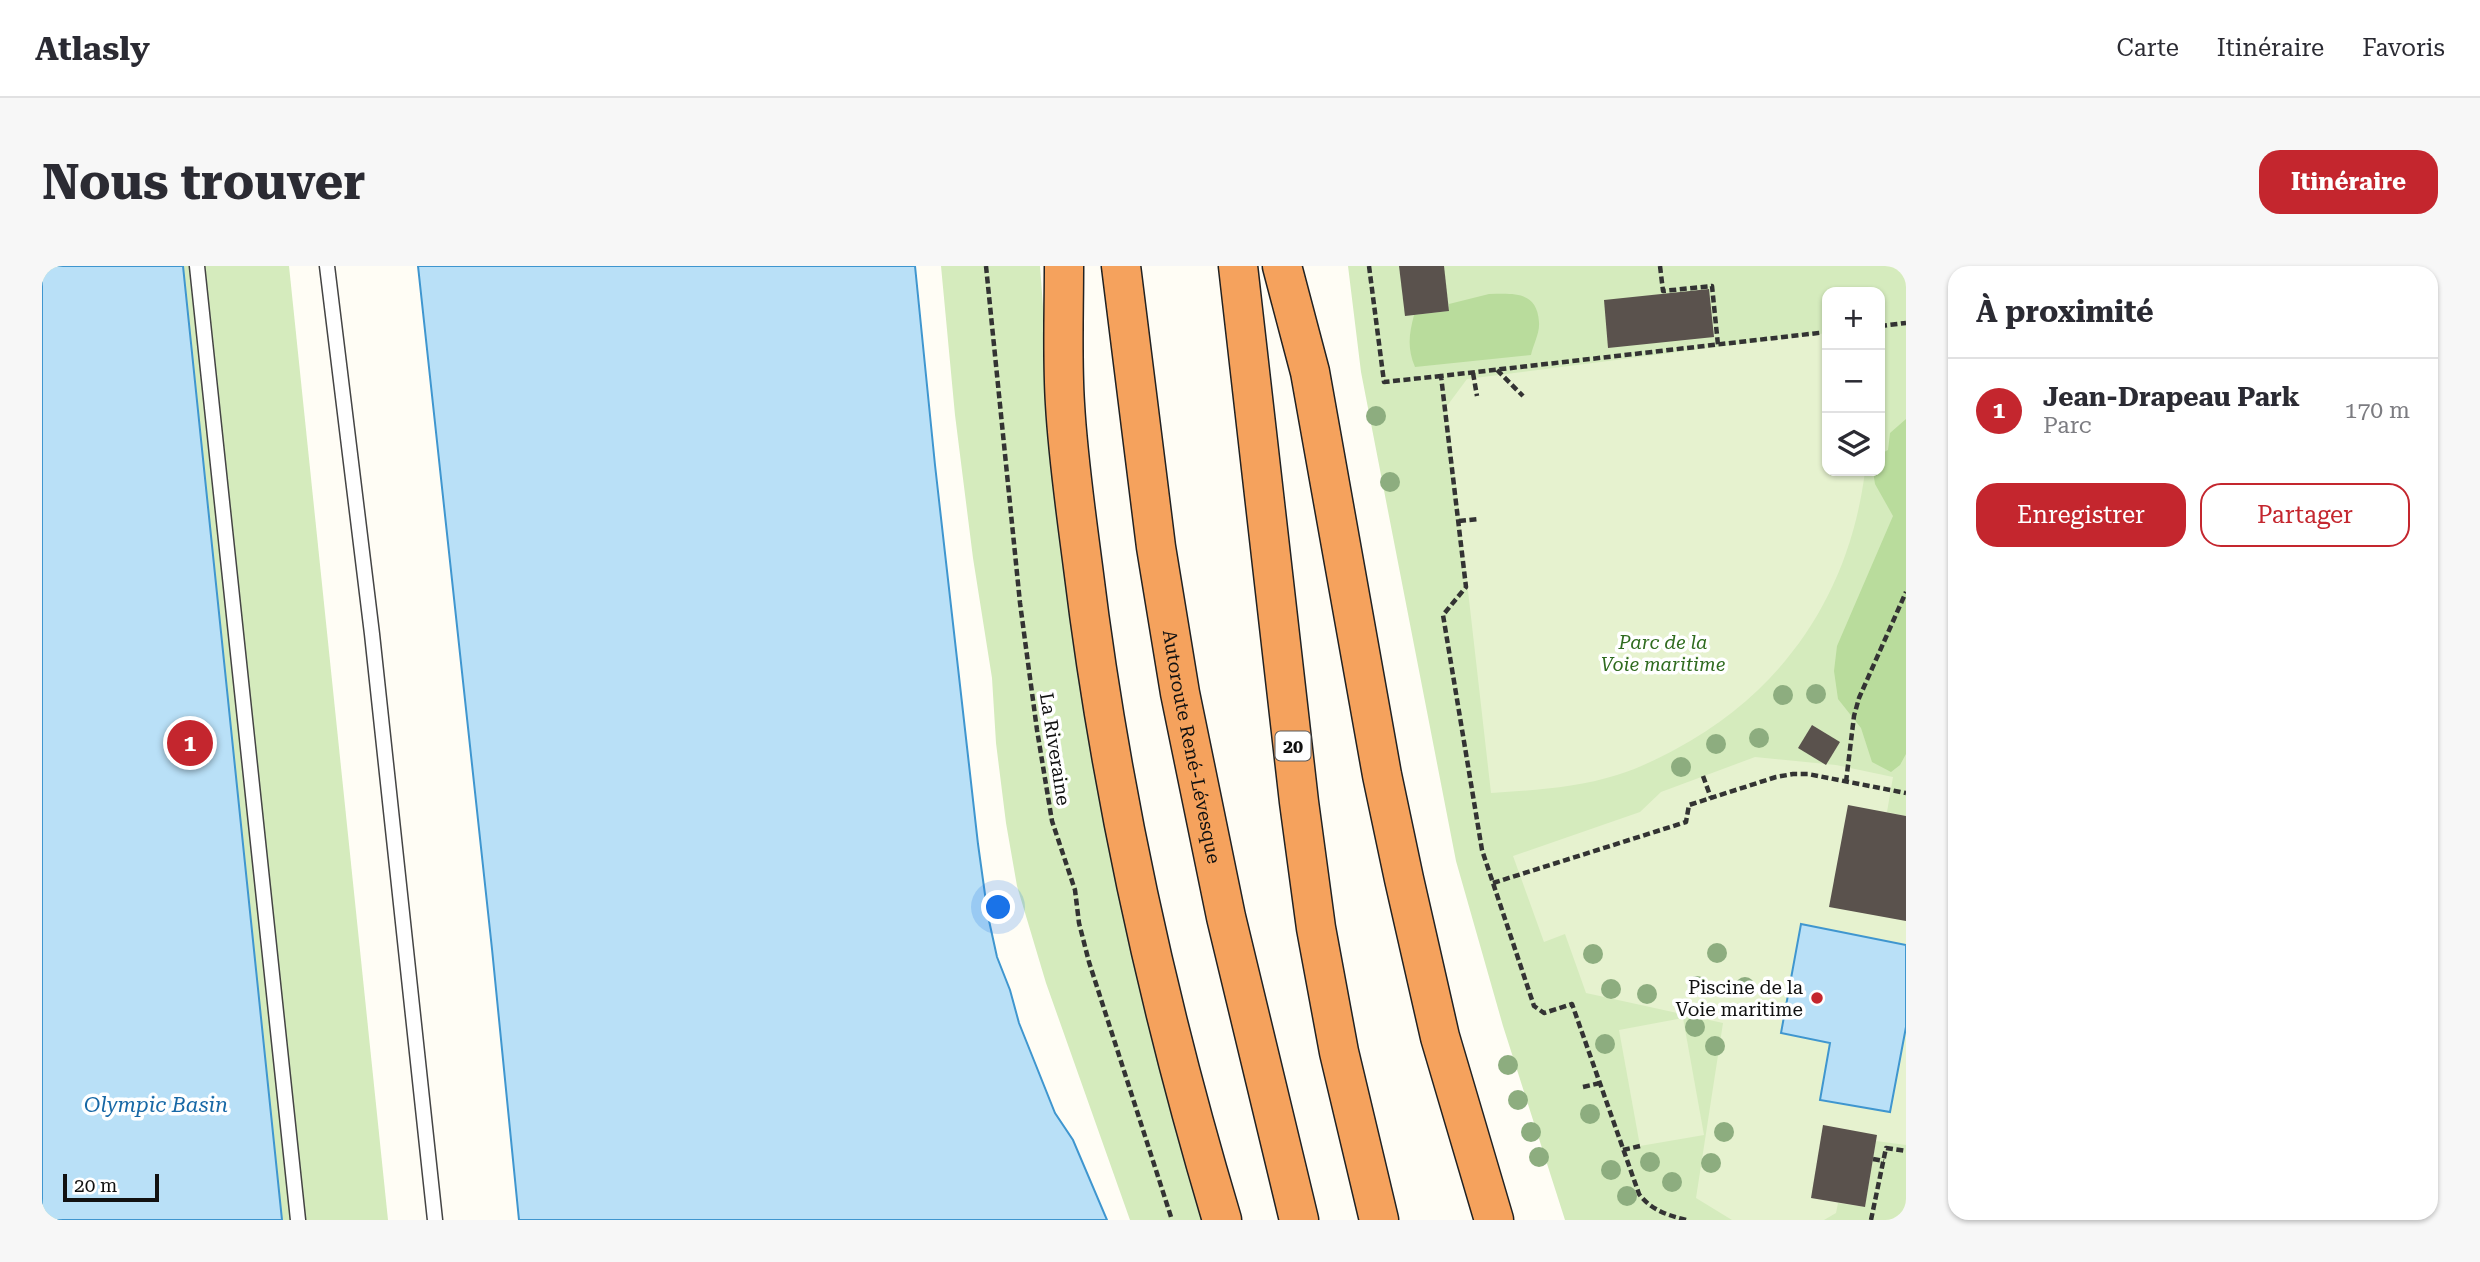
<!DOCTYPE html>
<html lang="fr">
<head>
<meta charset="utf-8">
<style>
  body { margin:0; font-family:"Roboto Serif",serif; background:#f7f7f7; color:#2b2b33 }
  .controls { position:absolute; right:21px; top:21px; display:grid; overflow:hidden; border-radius:14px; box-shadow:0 2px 5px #0004 }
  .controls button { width:63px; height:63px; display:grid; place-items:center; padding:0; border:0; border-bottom:2px solid #e1e1e2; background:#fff; color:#2b2b33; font:35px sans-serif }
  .scale { position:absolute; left:21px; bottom:18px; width:96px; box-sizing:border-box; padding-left:7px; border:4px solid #111; border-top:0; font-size:19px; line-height:24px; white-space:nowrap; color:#111; -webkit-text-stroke:5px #fff; paint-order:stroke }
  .you { position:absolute; left:957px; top:642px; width:24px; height:24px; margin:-18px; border:5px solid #fff; border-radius:50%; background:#1a73e8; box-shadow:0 0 0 10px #1a73e833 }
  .badge { display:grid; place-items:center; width:46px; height:46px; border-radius:50%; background:#c4262e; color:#fff; font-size:23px; font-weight:700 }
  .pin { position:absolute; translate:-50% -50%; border:4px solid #fff; box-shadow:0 2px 7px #0006 }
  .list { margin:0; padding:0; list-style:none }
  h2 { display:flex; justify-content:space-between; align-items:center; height:91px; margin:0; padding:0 28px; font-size:30px }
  h2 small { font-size:23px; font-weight:400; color:#7c7c81 }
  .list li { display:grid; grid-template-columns:46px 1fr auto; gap:21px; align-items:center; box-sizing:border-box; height:105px; padding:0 28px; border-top:2px solid #e1e1e2 }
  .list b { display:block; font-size:26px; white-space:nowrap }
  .list p { margin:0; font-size:23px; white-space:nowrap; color:#7c7c81 }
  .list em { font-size:23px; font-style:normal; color:#7c7c81 }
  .actions { display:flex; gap:14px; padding:21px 28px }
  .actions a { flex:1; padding:16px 0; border:2px solid #c4262e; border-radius:21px; text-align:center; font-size:24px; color:#c4262e }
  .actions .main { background:#c4262e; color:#fff }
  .icon { flex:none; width:38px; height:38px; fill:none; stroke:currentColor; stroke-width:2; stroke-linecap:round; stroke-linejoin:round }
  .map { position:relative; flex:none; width:1864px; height:954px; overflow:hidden; border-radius:21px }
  header { display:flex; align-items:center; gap:42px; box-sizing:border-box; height:98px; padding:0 35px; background:#fff; border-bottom:2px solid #e1e1e2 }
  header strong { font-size:33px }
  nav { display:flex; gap:38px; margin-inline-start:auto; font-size:24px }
  .intro { display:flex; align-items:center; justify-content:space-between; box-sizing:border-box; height:168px; padding:0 42px }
  h1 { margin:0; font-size:49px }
  .button { padding:18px 32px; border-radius:21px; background:#c4262e; color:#fff; font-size:24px; font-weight:700 }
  main { display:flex; gap:42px; padding:0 42px }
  aside { flex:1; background:#fff; border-radius:21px; box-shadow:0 2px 5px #0004 }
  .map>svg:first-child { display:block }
</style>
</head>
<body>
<header>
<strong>Atlasly</strong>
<nav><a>Carte</a><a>Itinéraire</a><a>Favoris</a></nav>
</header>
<div class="intro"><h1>Nous trouver</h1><a class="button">Itinéraire</a></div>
<main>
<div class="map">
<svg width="1864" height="954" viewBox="0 0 1864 954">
  <rect width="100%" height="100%" fill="#fffdf5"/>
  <g fill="#d5ebbd" fill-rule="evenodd">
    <polygon points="0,0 247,0 346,954 0,954"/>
    <polygon points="899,0 998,0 1012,190 1164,954 1088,954 1004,717 975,620 964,557 954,477 950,412 931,292 913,149"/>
    <path d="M1306 0H1864V954H1523L1461 760 1414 595 1319 106ZM1785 26H1838V205H1785Z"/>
  </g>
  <g fill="#b9dc9c">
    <path d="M1447 28C1470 28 1495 24 1497 56 1498 67 1491 79 1489 89L1373 101C1365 82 1367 68 1372 49L1407 45V38Z"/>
    <polygon points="1864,153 1864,488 1858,499 1849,506 1830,496 1819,462 1796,433 1792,405 1795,380 1851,250 1833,218 1831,205 1838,205 1838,188 1846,184 1848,167"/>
  </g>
  <g fill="#e6f2cf">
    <path d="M1785 67V205H1823C1808 327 1742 425 1634 483 1615 493 1595 503 1575 509 1534 522 1492 524 1449 527L1405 140 1425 113Z"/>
    <polygon points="1713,491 1794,499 1851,511 1845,546 1864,550 1864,879 1834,875 1823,941 1796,937 1794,947 1782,954 1690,954 1654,932 1681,757 1544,727 1523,668 1502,676 1471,590 1598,546 1619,526"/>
    <polygon points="1641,752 1662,869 1598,880 1577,764"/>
  </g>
  <g fill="#b9e0f7" stroke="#3f96cf" stroke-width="2">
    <polygon points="0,0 141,0 240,954 0,954"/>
    <polygon points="376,0 873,0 893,199 936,578 946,650 955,691 968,724 977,757 1013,847 1031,874 1065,954 477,954 450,683"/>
    <polygon points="1759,658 1864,679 1864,761 1848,846 1778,834 1788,777 1739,767"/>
  </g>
  <g fill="#5a524d">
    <polygon points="1357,0 1402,0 1407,45 1363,50"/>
    <polygon points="1667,23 1672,71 1566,82 1562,34"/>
    <polygon points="1770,459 1798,476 1784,499 1756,482"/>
    <polygon points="1806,539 1864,550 1864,655 1787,641"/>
    <polygon points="1781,859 1835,869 1823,941 1769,932"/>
  </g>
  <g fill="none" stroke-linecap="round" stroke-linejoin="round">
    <g stroke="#444" stroke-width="17">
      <g id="lane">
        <polyline points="155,0 256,954"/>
        <polyline points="285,0 330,368 393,954"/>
      </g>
    </g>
    <g stroke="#222" stroke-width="41">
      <g id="highway">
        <path d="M1022 0C1022 46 1020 92 1023 138 1026 192 1034 247 1041 301 1068 522 1116 740 1180 954"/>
        <path id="s1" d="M1079 0 1114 281 1138 427 1184 651 1257 954"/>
        <polyline points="1196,0 1257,536 1274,662 1297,786 1337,954"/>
        <polyline points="1240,0 1268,106 1340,509 1362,613 1398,771 1452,954"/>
      </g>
    </g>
    <g stroke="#333" stroke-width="4.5" stroke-dasharray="7 3.5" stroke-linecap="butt">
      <polyline points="944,0 978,337 995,464 1010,555 1033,624 1037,657 1047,696 1130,954"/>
      <polyline points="1327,0 1342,116 1399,110"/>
      <polyline points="1618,0 1621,25 1670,20 1676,79"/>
      <polyline points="1838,60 1864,57"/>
      <polyline points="1455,104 1481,130"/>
      <polyline points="1431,107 1435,130"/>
      <polyline points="1417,255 1436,253"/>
      <polyline points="1661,510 1669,532"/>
      <polyline points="1804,516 1812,450 1817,432 1864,326"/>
      <polyline points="1451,617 1644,556 1647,539 1734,511 1751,508 1766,508 1864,527"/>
      <polyline points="1541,821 1558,817"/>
      <polyline points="1581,884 1598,880"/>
      <polyline points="1831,893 1842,895"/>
      <path d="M1644 954C1625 949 1609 944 1597 928L1530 738 1502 747 1492 740 1440 584 1401 349 1424 321 1399 110 1785 66"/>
      <polyline points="1829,954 1844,882 1864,885"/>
    </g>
    <use href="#lane" stroke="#fff" stroke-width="14"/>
    <use href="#highway" stroke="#f5a25d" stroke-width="38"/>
  </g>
  <g fill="#8dad7f">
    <circle cx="1334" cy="150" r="10"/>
    <circle cx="1348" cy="216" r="10"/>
    <circle cx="1774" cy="428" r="10"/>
    <circle cx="1741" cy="429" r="10"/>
    <circle cx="1717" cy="472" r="10"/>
    <circle cx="1674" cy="478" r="10"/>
    <circle cx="1639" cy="501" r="10"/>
    <circle cx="1675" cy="687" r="10"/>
    <circle cx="1551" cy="688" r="10"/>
    <circle cx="1655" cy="720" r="10"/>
    <circle cx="1703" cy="721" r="10"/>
    <circle cx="1569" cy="723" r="10"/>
    <circle cx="1605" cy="728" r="10"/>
    <circle cx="1653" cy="761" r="10"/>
    <circle cx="1563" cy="778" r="10"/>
    <circle cx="1673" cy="780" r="10"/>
    <circle cx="1466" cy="799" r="10"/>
    <circle cx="1476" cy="834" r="10"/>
    <circle cx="1548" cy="848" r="10"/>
    <circle cx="1489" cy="866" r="10"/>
    <circle cx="1682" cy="866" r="10"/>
    <circle cx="1497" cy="891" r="10"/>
    <circle cx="1608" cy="896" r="10"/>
    <circle cx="1669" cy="897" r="10"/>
    <circle cx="1569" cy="904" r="10"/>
    <circle cx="1630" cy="916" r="10"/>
    <circle cx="1585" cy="930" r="10"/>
  </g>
  <circle fill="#c4262e" stroke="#fff" stroke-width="2.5" cx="1775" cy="732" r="7"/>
  <g text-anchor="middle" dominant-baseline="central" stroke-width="7" stroke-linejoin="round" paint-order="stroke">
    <rect fill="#fff" stroke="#585858" stroke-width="2" x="1233.5" y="465.5" width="35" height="29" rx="5"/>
    <g font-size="18" font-weight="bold" fill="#111">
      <text x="1251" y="480">20</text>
    </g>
    <g font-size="19" font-style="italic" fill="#2f6b1f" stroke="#fff">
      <text x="1621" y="376">Parc de la<tspan x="1621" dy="22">Voie maritime</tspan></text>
    </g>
    <g font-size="19" fill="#111" stroke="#fff">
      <text stroke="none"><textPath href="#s1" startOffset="486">Autoroute René-Lévesque</textPath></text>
      <text transform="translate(1013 483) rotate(81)">La Riveraine</text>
    </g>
    <g font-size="19" fill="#111" stroke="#fff" text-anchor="end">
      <text x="1761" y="721">Piscine de la<tspan x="1761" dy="22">Voie maritime</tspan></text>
    </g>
    <g font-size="21" font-style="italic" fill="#1768a6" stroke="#fff">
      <text x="114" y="839">Olympic Basin</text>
    </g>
  </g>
</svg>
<div class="controls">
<button>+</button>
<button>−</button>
<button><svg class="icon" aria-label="layers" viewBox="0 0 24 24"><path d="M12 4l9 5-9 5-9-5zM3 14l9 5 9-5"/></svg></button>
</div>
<div class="scale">20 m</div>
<div class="you"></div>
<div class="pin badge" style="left:148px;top:477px">1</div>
</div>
<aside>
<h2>À proximité<small></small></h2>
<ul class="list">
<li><span class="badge">1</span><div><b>Jean-Drapeau Park</b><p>Parc</p></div><em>170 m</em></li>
</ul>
<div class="actions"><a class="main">Enregistrer</a><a>Partager</a></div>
</aside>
</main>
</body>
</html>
